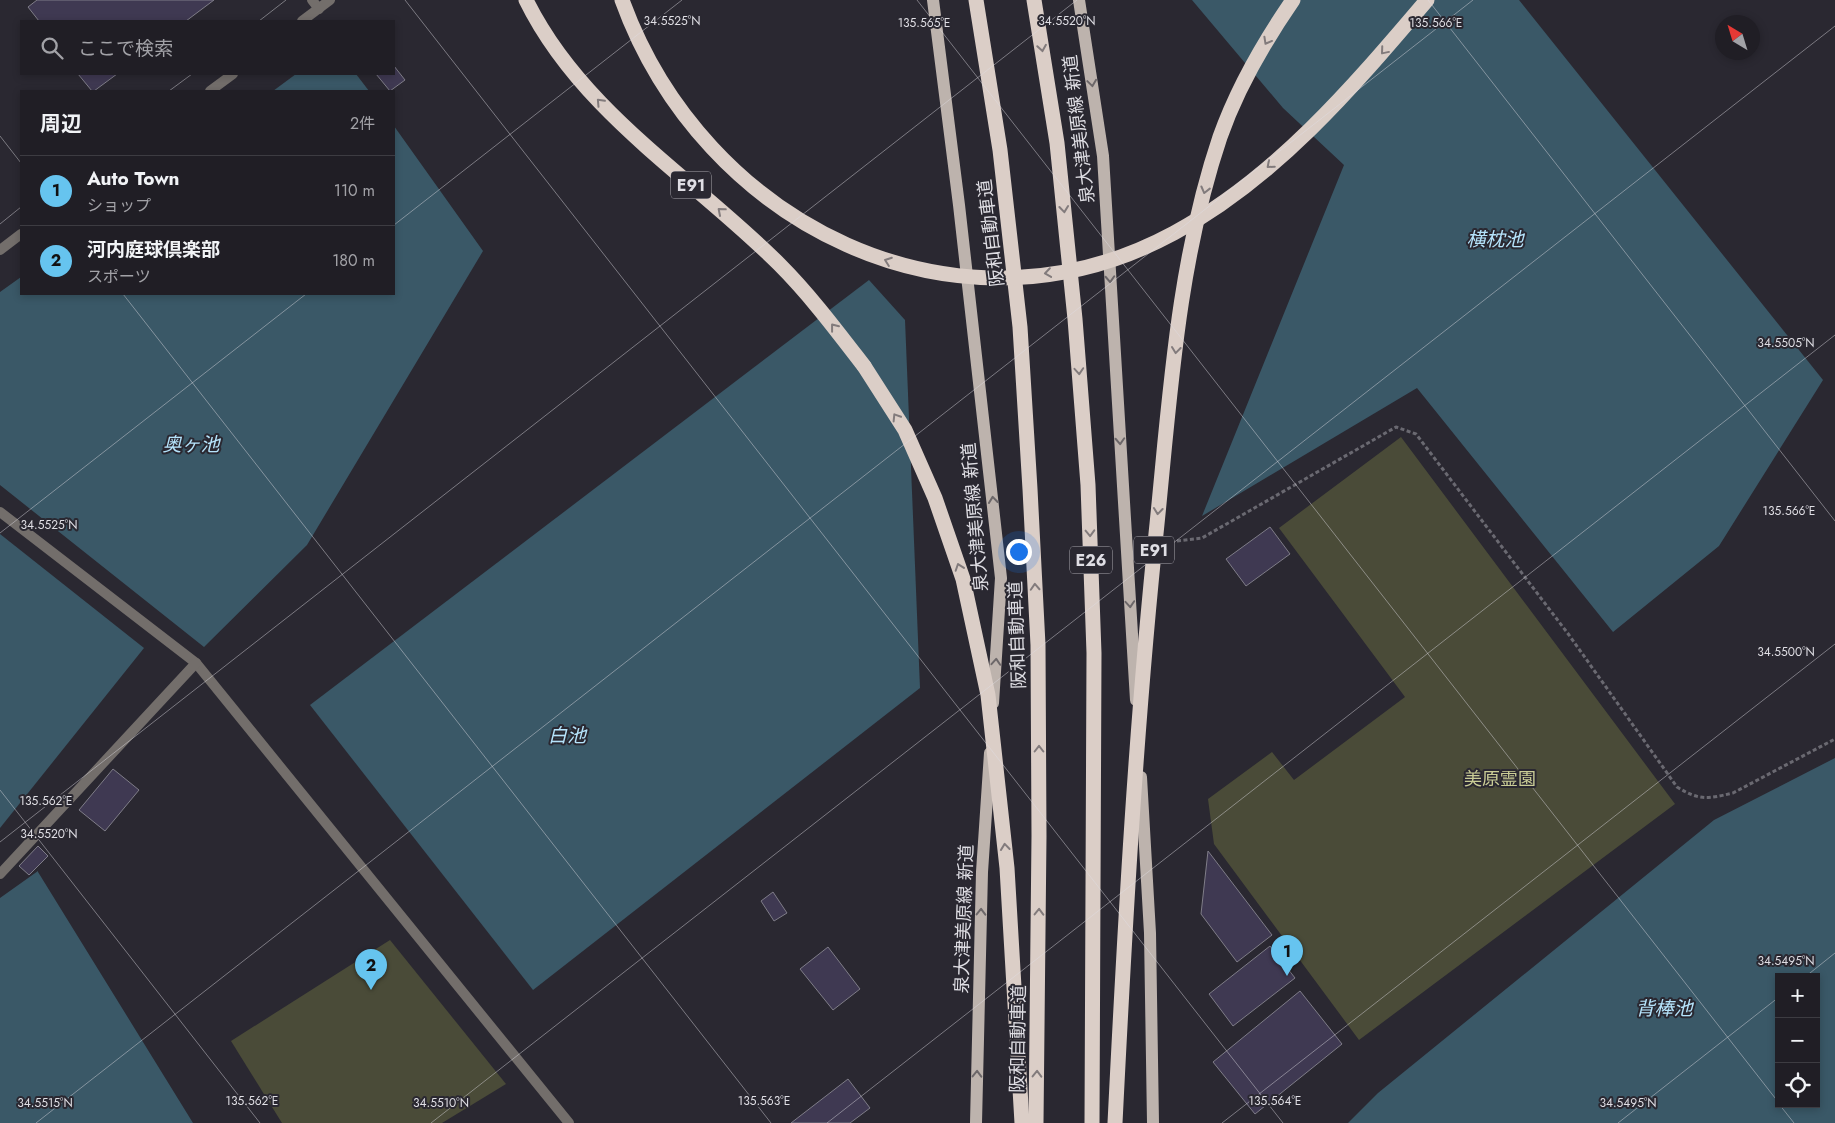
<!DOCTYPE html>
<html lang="ja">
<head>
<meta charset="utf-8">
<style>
  body { margin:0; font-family:Jost,"Noto Sans JP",sans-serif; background:#2d2b32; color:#f1f3f6 }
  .controls { position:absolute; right:15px; bottom:15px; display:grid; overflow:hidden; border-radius:0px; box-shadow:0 2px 8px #0003 }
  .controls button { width:45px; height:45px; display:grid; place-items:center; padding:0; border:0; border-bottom:1px solid #3d3c42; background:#201e25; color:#f1f3f6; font:25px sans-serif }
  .compass { position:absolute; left:1715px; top:15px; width:45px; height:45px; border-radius:50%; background:#201e25; box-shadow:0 2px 8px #0003; rotate:322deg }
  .you { position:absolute; left:1018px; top:551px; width:18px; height:18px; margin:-12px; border:4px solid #fff; border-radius:50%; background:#1a73e8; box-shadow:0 0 0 8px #1a73e833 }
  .badge { display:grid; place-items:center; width:32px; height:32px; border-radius:50%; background:#66c4ef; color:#111; font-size:16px; font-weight:700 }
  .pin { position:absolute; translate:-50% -41px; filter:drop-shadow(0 1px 2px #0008) }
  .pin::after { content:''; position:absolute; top:26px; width:18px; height:15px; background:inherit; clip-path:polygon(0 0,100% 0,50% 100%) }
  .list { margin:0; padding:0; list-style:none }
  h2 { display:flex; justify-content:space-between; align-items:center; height:65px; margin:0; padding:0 20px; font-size:21px }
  h2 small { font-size:16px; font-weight:400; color:#a2a2a7 }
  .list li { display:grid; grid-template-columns:32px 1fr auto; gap:15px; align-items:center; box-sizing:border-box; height:70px; padding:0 20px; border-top:1px solid #3d3c42 }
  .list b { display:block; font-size:19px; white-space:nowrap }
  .list p { margin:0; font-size:16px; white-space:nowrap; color:#a2a2a7 }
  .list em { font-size:16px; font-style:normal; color:#a2a2a7 }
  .icon { flex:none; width:28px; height:28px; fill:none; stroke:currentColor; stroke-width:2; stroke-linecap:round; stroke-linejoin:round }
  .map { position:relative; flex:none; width:1835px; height:1123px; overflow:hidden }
  .search { position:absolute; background:#201e25; box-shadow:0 2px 8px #0003; left:20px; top:20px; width:375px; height:55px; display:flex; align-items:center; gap:12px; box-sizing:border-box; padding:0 18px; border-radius:0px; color:#a2a2a7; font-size:19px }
  .panel { position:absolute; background:#201e25; box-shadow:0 2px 8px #0003; left:20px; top:90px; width:375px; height:205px; border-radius:0px }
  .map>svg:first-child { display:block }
</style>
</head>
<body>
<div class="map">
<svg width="1835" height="1123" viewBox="0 0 1835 1123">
  <rect width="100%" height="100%" fill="#2a2831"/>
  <g fill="#4a4b38">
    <polygon points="1401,437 1675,804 1359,1040 1214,844 1208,799 1272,752 1294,780 1405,697 1279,528"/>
    <polygon points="390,940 506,1084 442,1123 282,1123 231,1041"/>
  </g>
  <g fill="#3a5867" fill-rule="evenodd">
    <polygon points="1192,0 1519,0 1823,380 1719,546 1613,632 1417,388 1202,516 1344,165 1283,108"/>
    <polygon points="296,74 356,74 369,91 273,91"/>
    <polygon points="394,126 483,251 307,545 204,647 0,485 0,292 21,277 21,294 394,294"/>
    <polygon points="869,280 905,320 920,688 533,990 310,705"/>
    <polygon points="0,534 144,648 0,828"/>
    <path d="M1835 758V1123H1348L1378 1093 1714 820ZM1779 977H1816V1104H1779Z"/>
    <polygon points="38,871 38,872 193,1123 0,1123 0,898"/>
  </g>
  <g fill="#3f3952" stroke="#7f7d88">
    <polygon points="37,0 214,0 186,21 39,21 28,7"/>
    <polygon points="394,66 405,80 390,91 376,74 394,74"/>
    <polygon points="78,74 117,74 94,91 92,91"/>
    <polygon points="1270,527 1290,554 1246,586 1226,559"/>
    <polygon points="113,769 139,790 105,831 79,810"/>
    <polygon points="38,846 48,856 29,875 19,866"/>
    <polygon points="1208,851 1272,935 1237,962 1201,914"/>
    <polygon points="773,892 787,913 774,921 761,901"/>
    <polygon points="1270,946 1295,978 1233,1026 1209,994"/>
    <polygon points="828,947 860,989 833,1010 800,969"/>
    <polygon points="1300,991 1342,1044 1255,1114 1213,1062"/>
    <polygon points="848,1079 870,1108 850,1123 791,1123"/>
  </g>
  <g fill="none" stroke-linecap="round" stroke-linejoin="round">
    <path stroke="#6a6971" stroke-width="3" stroke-dasharray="4 2.5" stroke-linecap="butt" d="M1177 541 1202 538 1396 427 1416 434 1569 635 1677 787C1700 801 1707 799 1733 793L1835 739"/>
    <g stroke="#736e6b" stroke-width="10">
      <polyline points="312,0 319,9"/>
      <polyline points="302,21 330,0"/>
      <polyline points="210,91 233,74"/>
      <polyline points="0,250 21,234"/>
      <polyline points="0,512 196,663 569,1123"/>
      <polyline points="0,874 196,663"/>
    </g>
    <g stroke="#bdb3ad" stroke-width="12">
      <polyline points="933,0 959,205 1001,578 993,703"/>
      <polyline points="1079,0 1103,156 1136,700"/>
      <polyline points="1141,777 1150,933 1153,1123"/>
      <polyline points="976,1123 982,872 990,753"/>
    </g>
    <g stroke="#dbcec7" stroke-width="15">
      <path d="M526 0C581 112 693 178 779 264 810 295 837 331 864 366"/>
      <polyline points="976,0 1000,150 1020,327 1030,489 1038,645 1039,836 1036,1123"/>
      <polyline points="1034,0 1057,143 1075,319 1088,485 1094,653 1092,1123"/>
    </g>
    <g stroke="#dbcec7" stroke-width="15">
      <path d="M622 0C703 224 956 351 1174 233 1276 178 1353 87 1427 0"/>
      <polyline points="864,366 905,430 935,498 963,579 988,695 1007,868 1022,1123"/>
      <path d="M1115 1123C1125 923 1136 723 1157 524 1170 395 1178 261 1220 137 1237 89 1264 42 1293 0"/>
    </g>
  </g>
  <defs><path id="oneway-chevron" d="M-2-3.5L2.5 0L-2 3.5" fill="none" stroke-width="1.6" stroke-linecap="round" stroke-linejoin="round" transform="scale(1.25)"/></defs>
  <g stroke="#827b7c">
    <use href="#oneway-chevron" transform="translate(1267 41) rotate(119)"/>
    <use href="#oneway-chevron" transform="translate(1042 48) rotate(81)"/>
    <use href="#oneway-chevron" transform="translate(1384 51) rotate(130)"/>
    <use href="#oneway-chevron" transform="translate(600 102) rotate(-133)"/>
    <use href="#oneway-chevron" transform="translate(1270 165) rotate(139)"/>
    <use href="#oneway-chevron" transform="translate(1205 190) rotate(104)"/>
    <use href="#oneway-chevron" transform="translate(1064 209) rotate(84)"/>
    <use href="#oneway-chevron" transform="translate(721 211) rotate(-139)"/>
    <use href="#oneway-chevron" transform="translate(888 261) rotate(-160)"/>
    <use href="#oneway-chevron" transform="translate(1048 273) rotate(172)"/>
    <use href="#oneway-chevron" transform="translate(834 327) rotate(-128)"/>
    <use href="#oneway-chevron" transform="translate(1176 350) rotate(97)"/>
    <use href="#oneway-chevron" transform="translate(1079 371) rotate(86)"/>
    <use href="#oneway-chevron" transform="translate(896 417) rotate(-122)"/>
    <use href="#oneway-chevron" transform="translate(1158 511) rotate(96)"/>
    <use href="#oneway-chevron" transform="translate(1090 533) rotate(88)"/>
    <use href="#oneway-chevron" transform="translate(959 567) rotate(-109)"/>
    <use href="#oneway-chevron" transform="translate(1035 587) rotate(-93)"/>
    <use href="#oneway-chevron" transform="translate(1039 749) rotate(-90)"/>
    <use href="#oneway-chevron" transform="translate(1005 847) rotate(-96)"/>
    <use href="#oneway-chevron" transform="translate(1039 912) rotate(-89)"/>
    <use href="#oneway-chevron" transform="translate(1037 1074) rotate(-89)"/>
  </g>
  <g stroke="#6c6769">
    <use href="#oneway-chevron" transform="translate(1092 83) rotate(82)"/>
    <use href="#oneway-chevron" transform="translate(1110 279) rotate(87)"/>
    <use href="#oneway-chevron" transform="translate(1120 441) rotate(87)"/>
    <use href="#oneway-chevron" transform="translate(993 500) rotate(-96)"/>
    <use href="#oneway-chevron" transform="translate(1130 604) rotate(86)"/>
    <use href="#oneway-chevron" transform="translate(996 662) rotate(-86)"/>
    <use href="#oneway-chevron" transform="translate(981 912) rotate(-89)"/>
    <use href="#oneway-chevron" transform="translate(977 1074) rotate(-89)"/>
  </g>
  <path fill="none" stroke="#dfdee4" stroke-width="1" stroke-opacity="0.45" d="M405 0 1283 1123M917 0 1779 1103M1428 0 1835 521M259 21 286 0M169 91 192 74M0 136 21 163M0 224 21 207M394 225 682 0M123 294 771 1123M0 533 306 294M0 790 260 1123M0 842 1077 0M1805 977 1835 953M1779 1104 1794 1123M36 1123 1473 0M431 1123 1835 26M827 1123 1835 335M1222 1123 1835 644M1618 1123 1779 997"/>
  <g text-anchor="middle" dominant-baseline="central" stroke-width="4" stroke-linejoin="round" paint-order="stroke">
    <g fill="#2a2831" stroke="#a9a7ae" stroke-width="1">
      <rect x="671" y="171.5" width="40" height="27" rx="4"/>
      <rect x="1134" y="536.5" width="40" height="27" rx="4"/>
      <rect x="1070" y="546.5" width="42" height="27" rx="4"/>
    </g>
    <g font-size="16" font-weight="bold" fill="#dfdee4">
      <text x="691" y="185">E91</text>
      <text x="1154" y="550">E91</text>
      <text x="1091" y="560">E26</text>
    </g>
    <g font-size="18" fill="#dfdee4" stroke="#2a2831">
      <text transform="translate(1079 129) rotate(-97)">泉大津美原線 新道</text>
      <text transform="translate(991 233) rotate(-97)">阪和自動車道</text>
      <text transform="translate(975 517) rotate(-95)">泉大津美原線 新道</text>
      <text transform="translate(1017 635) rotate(-92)">阪和自動車道</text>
      <text transform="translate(964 919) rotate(-88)">泉大津美原線 新道</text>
      <text transform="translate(1018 1039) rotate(-89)">阪和自動車道</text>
    </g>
    <g font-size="18" fill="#cacd96" stroke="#2a2831">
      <text x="1500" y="779">美原霊園</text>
    </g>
    <g font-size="19" font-style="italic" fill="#b5e3fb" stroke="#2a2831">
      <text x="1495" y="239">横枕池</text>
      <text x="191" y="444">奥ヶ池</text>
      <text x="567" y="735">白池</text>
      <text x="1664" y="1008">背棒池</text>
    </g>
  </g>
  <g font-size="12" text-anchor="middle" fill="#dfdee4" stroke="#2a2831" stroke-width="4" stroke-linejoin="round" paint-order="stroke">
    <text x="672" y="25">34.5525°N</text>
    <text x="1067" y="25">34.5520°N</text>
    <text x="924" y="27">135.565°E</text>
    <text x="1436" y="27">135.566°E</text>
    <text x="1786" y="347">34.5505°N</text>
    <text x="1789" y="515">135.566°E</text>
    <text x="49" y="529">34.5525°N</text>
    <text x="1786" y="656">34.5500°N</text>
    <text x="46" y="805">135.562°E</text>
    <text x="49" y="838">34.5520°N</text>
    <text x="1786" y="965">34.5495°N</text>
    <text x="252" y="1105">135.562°E</text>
    <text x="764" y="1105">135.563°E</text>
    <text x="1275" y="1105">135.564°E</text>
    <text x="45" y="1107">34.5515°N</text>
    <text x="441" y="1107">34.5510°N</text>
    <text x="1628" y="1107">34.5495°N</text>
  </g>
</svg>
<div class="controls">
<button>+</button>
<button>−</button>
<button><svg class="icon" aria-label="locate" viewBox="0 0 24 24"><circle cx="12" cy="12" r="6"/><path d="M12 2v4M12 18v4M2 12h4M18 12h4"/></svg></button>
</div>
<svg class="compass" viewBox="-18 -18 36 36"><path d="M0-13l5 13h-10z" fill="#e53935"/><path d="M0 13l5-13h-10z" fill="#a2a2a7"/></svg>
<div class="you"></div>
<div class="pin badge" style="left:1287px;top:976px">1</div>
<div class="pin badge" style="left:371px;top:990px">2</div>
<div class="search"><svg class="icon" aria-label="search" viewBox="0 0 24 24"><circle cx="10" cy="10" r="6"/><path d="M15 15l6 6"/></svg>ここで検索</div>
<section class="panel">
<h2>周辺<small>2件</small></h2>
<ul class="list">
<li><span class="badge">1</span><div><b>Auto Town</b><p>ショップ</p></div><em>110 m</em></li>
<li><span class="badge">2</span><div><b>河内庭球倶楽部</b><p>スポーツ</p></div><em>180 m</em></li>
</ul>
</section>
</div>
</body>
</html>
